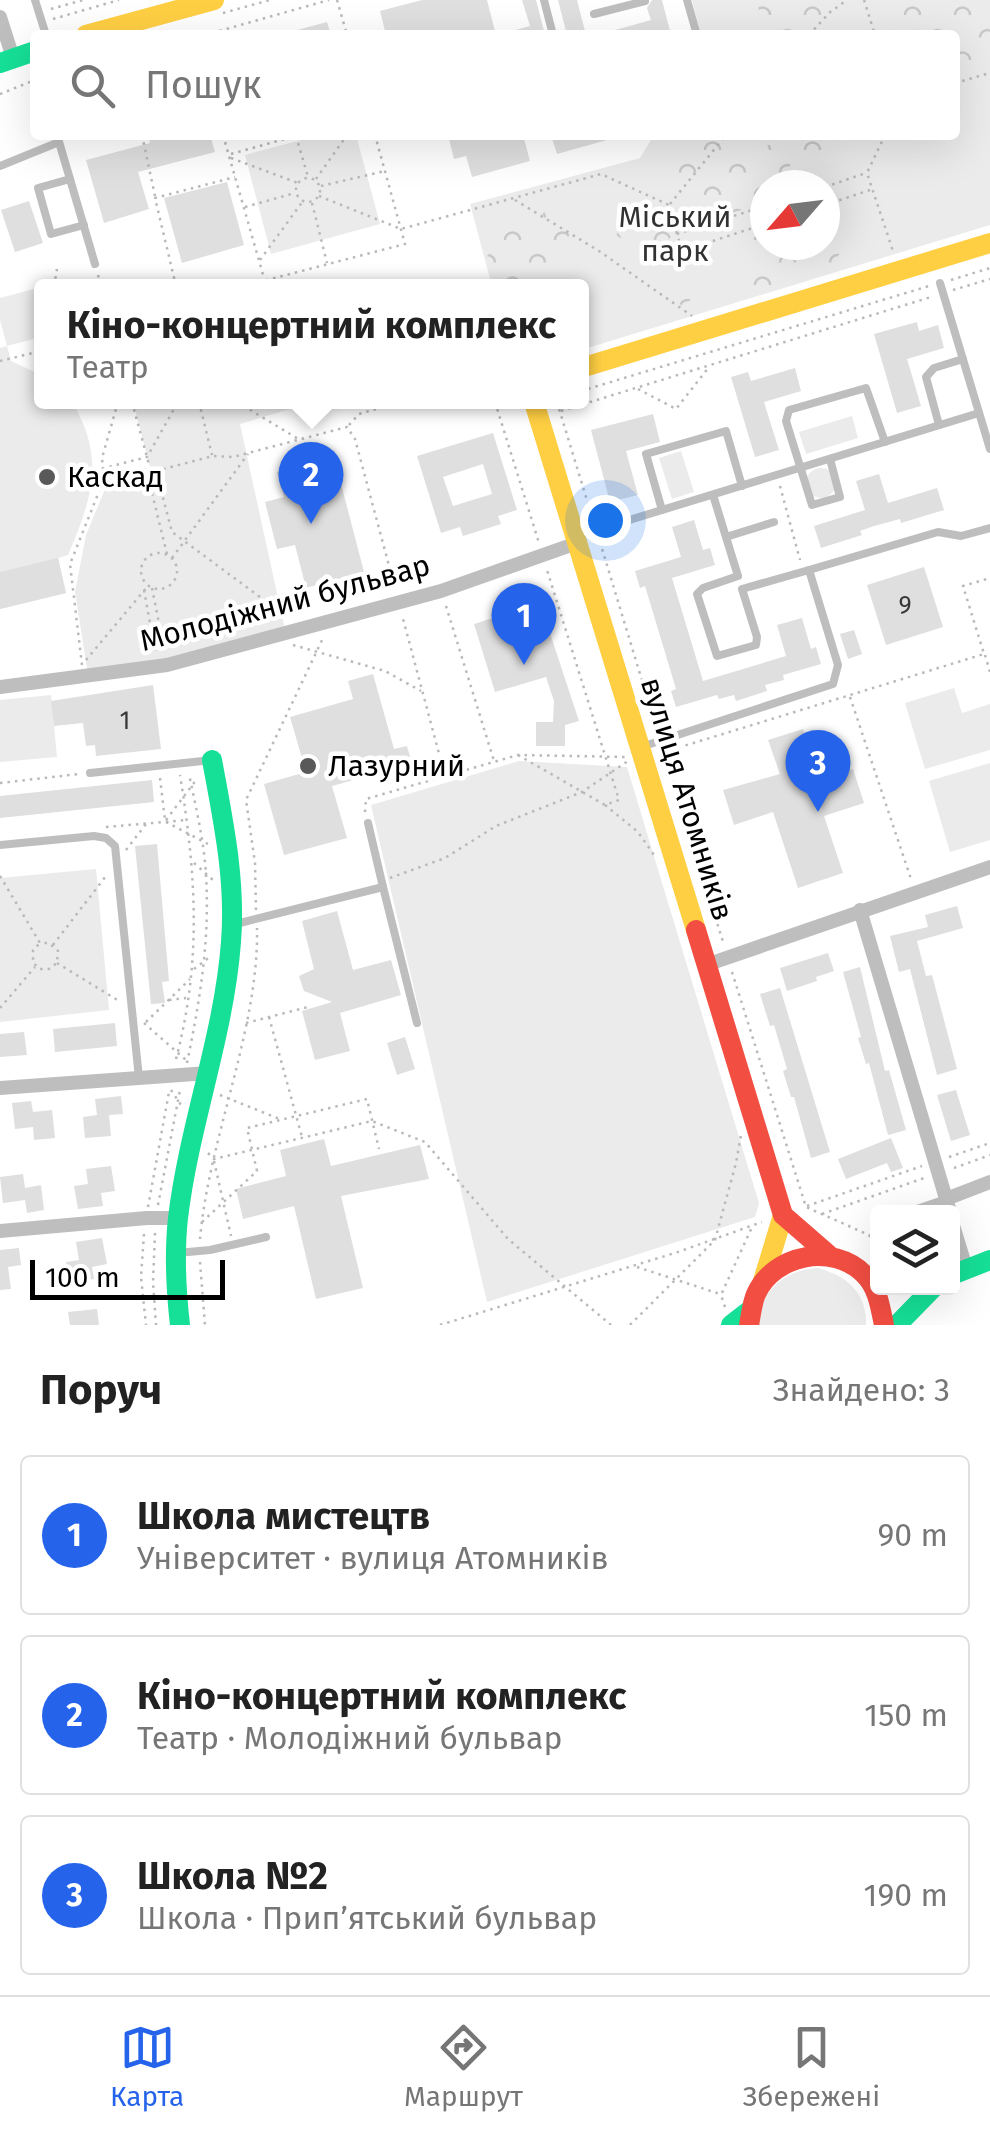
<!DOCTYPE html>
<html lang="uk">
<head>
<meta charset="utf-8">
<style>
  body { margin:0; font-family:"Fira Sans",sans-serif; background:#f2f2f2; color:#222 }
  .controls { position:absolute; right:30px; bottom:30px; display:grid; overflow:hidden; border-radius:10px; box-shadow:0 10px 40px #0002 }
  .controls button { width:90px; height:90px; display:grid; place-items:center; padding:0; border:0; border-bottom:2px solid #e0e0e0; background:#fff; color:#222; font:50px sans-serif }
  .compass { position:absolute; left:750px; top:170px; width:90px; height:90px; border-radius:50%; background:#fff; box-shadow:0 10px 40px #0002; rotate:242deg }
  .scale { position:absolute; left:30px; bottom:25px; width:195px; box-sizing:border-box; padding-left:10px; border:5px solid #000; border-top:0; font-size:28px; line-height:35px; white-space:nowrap; color:#000; -webkit-text-stroke:8px #fff; paint-order:stroke }
  .you { position:absolute; left:605px; top:520px; width:35px; height:35px; margin:-25px; border:8px solid #fff; border-radius:50%; background:#1a73e8; box-shadow:0 0 0 15px #1a73e833 }
  .badge { display:grid; place-items:center; width:65px; height:65px; border-radius:50%; background:#2563eb; color:#fff; font-size:32px; font-weight:700 }
  .pin { position:absolute; translate:-50% -82px; filter:drop-shadow(0 2px 5px #0008) }
  .pin::after { content:''; position:absolute; top:52px; width:35px; height:30px; background:inherit; clip-path:polygon(0 0,100% 0,50% 100%) }
  .popup { position:absolute; left:34px; top:279px; width:555px; height:130px; box-sizing:border-box; display:grid; place-content:center; border-radius:10px; background:#fff; filter:drop-shadow(0 2px 8px #0005); font-size:32px; white-space:nowrap; color:#767676 }
  .popup b { font-size:38px; color:#222 }
  .popup::after { content:''; position:absolute; left:50%; top:100%; margin-left:-20px; border:20px solid transparent; border-top-color:#fff }
  .list { margin:0; padding:0; list-style:none }
  h2 { display:flex; justify-content:space-between; align-items:center; height:130px; margin:0; padding:0 40px; font-size:42px }
  h2 small { font-size:32px; font-weight:400; color:#767676 }
  .list li { display:grid; grid-template-columns:65px 1fr auto; gap:30px; align-items:center; box-sizing:border-box; height:160px; margin:0 20px 20px; padding:0 20px; border:2px solid #e0e0e0; border-radius:10px }
  .list b { display:block; font-size:38px; white-space:nowrap }
  .list p { margin:0; font-size:32px; white-space:nowrap; color:#767676 }
  .list em { font-size:32px; font-style:normal; color:#767676 }
  .icon { flex:none; width:55px; height:55px; fill:none; stroke:currentColor; stroke-width:2; stroke-linecap:round; stroke-linejoin:round }
  .map { position:relative; flex:none; width:990px; height:1325px; overflow:hidden }
  .search { position:absolute; background:#fff; box-shadow:0 10px 40px #0002; left:30px; right:30px; top:30px; height:110px; display:flex; align-items:center; gap:25px; box-sizing:border-box; padding:0 35px; border-radius:10px; color:#767676; font-size:38px }
  .sheet { height:670px; background:#fff }
  nav { display:flex; justify-content:space-around; align-items:center; box-sizing:border-box; height:140px; border-top:2px solid #e0e0e0; background:#fff; font-size:28px; color:#767676 }
  nav a { display:grid; justify-items:center; gap:5px }
  nav .on { color:#2563eb }
  .map>svg:first-child { display:block }
</style>
</head>
<body>
<div class="map">
<svg width="990" height="1325" viewBox="0 0 990 1325">
  <defs>
    <pattern id="forest-crowns" width="20" height="18" patternUnits="userSpaceOnUse" patternTransform="scale(2.5)"><rect width="20" height="18" fill="#ebebeb"/><path d="M2 6a3 3 0 1 1 6 0M12 15a3 3 0 1 1 6 0" fill="none" stroke="#c8c8c8"/></pattern>
  </defs>
  <rect width="100%" height="100%" fill="#fff"/>
  <g fill="#ebebeb" fill-rule="evenodd">
    <path d="M692 0H990V225L581 350V286H492L470 204 640 158 654 135H955V35H701ZM765 185H825V245H765Z"/>
    <polygon points="320,135 356,135 380,224 271,254 245,155"/>
    <path d="M41 287V337L7 346 11 361 41 375V402H72C106 458 92 499 68 555L58 558 66 593 0 609V348L7 346 0 320V298Z"/>
    <polygon points="133,402 314,402 240,424 285,630 171,662 88,675 75,592 86,535 110,477 150,467"/>
    <polygon points="852,416 858,438 806,454 799,432"/>
    <polygon points="681,451 694,492 672,499 659,458"/>
    <circle cx="821" cy="483" r="15"/>
    <polygon points="954,688 962,713 990,704 990,750 925,769 905,703"/>
    <polygon points="51,695 57,757 0,762 0,700"/>
    <polygon points="519,761 627,767 759,1203 755,1217 487,1302 371,805"/>
    <polygon points="990,763 990,840 950,852 929,781"/>
    <polygon points="96,869 109,1010 0,1022 0,878"/>
    <path d="M818 1268C847 1276 867 1293 866 1325H757C761 1290 784 1270 818 1268Z"/>
  </g>
  <g fill="url(#forest-crowns)">
    <polygon points="756,0 839,0 818,19 794,26 791,35 771,35 774,31 773,23 759,10"/>
    <polygon points="890,0 973,0 976,12 990,10 990,71 955,77 955,35 893,35 890,22 895,5"/>
    <path d="M733 135H744L740 142 752 155 762 153 768 145 783 140 785 135H841L838 144 813 161 794 160 787 170 785 185H765V203C737 212 707 219 679 230 669 234 667 249 654 248 648 248 623 240 617 236L616 224 623 217 629 201H646L651 216 640 231 647 236 662 230 667 213 682 198 681 191 664 181 647 180 645 174 654 159 665 156 680 162 689 154 695 141 708 137 726 140Z"/>
    <path d="M557 200C569 205 573 216 576 227L567 238 576 248 573 260 567 264 555 258 544 264 549 286C522 287 487 292 487 256L504 237 510 218H538Z"/>
    <path d="M825 209 833 211 831 230 847 246 837 257 834 270 824 273 814 264 809 263 799 280 789 282 780 279 771 287C756 284 749 289 738 299L730 298 729 283 752 281 768 266 763 256 747 257 735 250 733 243 736 238 765 236V245H825Z"/>
    <polygon points="707,248 719,256 719,267 709,277 693,278 696,296 682,306 667,292 683,282 682,275 670,270 655,273 650,267"/>
  </g>
  <g fill="#dfdfdf" fill-rule="evenodd">
    <polygon points="422,0 487,0 496,35 386,35 380,11"/>
    <polygon points="522,0 536,0 545,35 508,35 508,32 530,26"/>
    <polygon points="558,0 577,0 586,35 567,35"/>
    <polygon points="652,0 662,0 671,35 609,35 608,32 651,20 647,8"/>
    <polygon points="327,22 331,35 290,35 290,32"/>
    <polygon points="148,135 165,135 166,139 183,135 210,135 215,152 138,172 149,209 104,223 86,160 150,143"/>
    <polygon points="448,135 523,135 530,161 472,177 466,156 454,159"/>
    <polygon points="551,135 614,135 614,138 557,154"/>
    <polygon points="227,182 244,245 182,263 164,198"/>
    <polygon points="29,201 43,243 15,252 1,210"/>
    <polygon points="917,322 919,331 938,325 944,348 907,359 921,406 897,413 874,334"/>
    <polygon points="795,368 801,391 764,402 779,450 755,457 731,377 748,372 751,381"/>
    <polygon points="653,414 660,442 626,451 638,495 610,502 591,430"/>
    <path d="M493 433 517 510 498 516 501 524 463 536 460 527 441 533 417 456ZM483 464 492 494 453 506 443 477Z"/>
    <polygon points="334,457 364,572 306,588 295,545 277,549 265,502 284,497 277,472"/>
    <polygon points="879,474 888,503 937,488 944,510 901,523 900,519 874,526 860,531 862,535 821,548 814,526 865,510 856,481"/>
    <polygon points="694,520 703,550 710,548 715,565 672,578 703,681 786,656 777,625 802,618 811,649 816,647 821,664 783,675 784,680 765,685 767,691 736,701 734,695 719,699 717,695 676,707 671,691 676,689 645,586 640,588 635,571 681,557 672,527"/>
    <polygon points="58,558 66,593 0,609 0,572"/>
    <polygon points="924,567 943,627 886,645 867,585"/>
    <polygon points="540,603 579,721 565,725 565,746 536,746 536,722 553,722 554,701 546,677 495,692 474,624"/>
    <polygon points="854,630 862,654 848,659 840,634"/>
    <polygon points="373,674 394,749 407,746 412,764 332,786 347,838 284,855 264,784 306,772 290,717 353,699 348,681"/>
    <polygon points="153,685 161,749 96,756 95,745 86,746 83,723 54,726 51,701"/>
    <polygon points="803,729 820,780 853,769 864,803 824,816 843,873 798,888 773,812 734,825 723,790 780,774 768,740"/>
    <polygon points="152,780 154,802 0,818 0,796"/>
    <polygon points="157,844 169,981 162,982 165,1003 151,1004 135,846"/>
    <polygon points="957,906 963,928 917,941 926,976 932,975 957,1069 937,1075 910,969 899,972 890,936 928,927 925,915"/>
    <polygon points="337,911 353,970 391,960 401,995 340,1013 350,1051 315,1060 302,1011 332,1002 304,991 299,976 314,969 302,921"/>
    <polygon points="828,953 834,971 816,977 817,981 787,991 780,968"/>
    <polygon points="860,967 885,1071 889,1070 906,1130 888,1135 869,1063 866,1064 858,1038 861,1037 843,972"/>
    <polygon points="780,988 830,1152 811,1158 794,1097 791,1097 783,1071 787,1069 774,1025 770,1026 760,994"/>
    <polygon points="115,1023 117,1046 55,1052 53,1029"/>
    <polygon points="24,1032 27,1055 0,1057 0,1034"/>
    <polygon points="405,1037 415,1069 397,1075 387,1043"/>
    <polygon points="956,1090 970,1135 951,1141 937,1095"/>
    <polygon points="121,1096 123,1114 109,1115 111,1136 85,1138 83,1117 97,1115 95,1099"/>
    <polygon points="31,1101 33,1112 52,1110 55,1138 34,1140 33,1127 15,1129 12,1103"/>
    <polygon points="891,1138 903,1168 891,1172 887,1163 846,1179 838,1159"/>
    <polygon points="324,1139 331,1166 420,1145 429,1179 341,1196 363,1288 316,1299 294,1206 243,1219 236,1189 286,1176 280,1150"/>
    <polygon points="111,1166 115,1191 101,1193 103,1206 78,1209 74,1186 88,1184 86,1169"/>
    <polygon points="23,1174 25,1188 41,1185 44,1210 27,1213 25,1200 3,1203 0,1177"/>
    <polygon points="102,1238 107,1264 92,1267 94,1279 70,1283 66,1262 79,1260 76,1242"/>
    <polygon points="19,1248 21,1265 8,1267 11,1289 0,1290 0,1250"/>
    <polygon points="97,1309 99,1325 70,1325 68,1312"/>
  </g>
  <g fill="none" stroke-linecap="round" stroke-linejoin="round">
    <g stroke="#b9b9b9" stroke-width="2.5" stroke-dasharray="2.5 5" stroke-linecap="butt">
      <polyline points="337,0 347,35"/>
      <polyline points="864,0 875,35"/>
      <polyline points="51,9 83,0"/>
      <polyline points="223,13 270,0"/>
      <polyline points="53,19 119,0"/>
      <polyline points="205,35 329,0"/>
      <polyline points="809,35 829,13 847,0"/>
      <polyline points="955,83 990,73"/>
      <polyline points="0,94 35,80"/>
      <polyline points="142,135 155,196"/>
      <polyline points="223,135 264,278"/>
      <polyline points="885,135 867,173 894,254"/>
      <polyline points="296,136 308,177"/>
      <polyline points="226,138 239,135"/>
      <polyline points="231,154 299,135"/>
      <polyline points="231,158 298,183"/>
      <circle cx="308" cy="190" r="12"/>
      <polyline points="316,179 347,135"/>
      <polyline points="321,186 385,171"/>
      <polyline points="825,187 866,173"/>
      <polyline points="319,196 401,229 601,174 669,205 677,234"/>
      <polyline points="515,200 599,251 692,316"/>
      <polyline points="312,203 327,263"/>
      <polyline points="670,204 726,135"/>
      <polyline points="825,205 870,190"/>
      <polyline points="765,206 677,234 682,251 765,224"/>
      <polyline points="245,207 295,193"/>
      <polyline points="260,260 303,201"/>
      <polyline points="98,275 101,286"/>
      <polyline points="951,280 990,268"/>
      <polyline points="54,286 57,269"/>
      <polyline points="176,286 155,198 235,177"/>
      <polyline points="244,286 405,244 375,135"/>
      <polyline points="953,290 990,279"/>
      <polyline points="35,310 41,308"/>
      <polyline points="0,361 41,351"/>
      <polyline points="638,389 676,409 709,367"/>
      <polyline points="581,391 929,286"/>
      <polyline points="132,402 151,472"/>
      <polyline points="199,402 212,455"/>
      <polyline points="237,402 300,440"/>
      <polyline points="495,402 539,543"/>
      <polyline points="557,402 593,520"/>
      <polyline points="561,411 931,297"/>
      <polyline points="349,425 359,414 400,402"/>
      <polyline points="156,471 213,456 233,457 347,427 355,439 395,588"/>
      <polyline points="73,476 147,457 178,402"/>
      <polyline points="780,486 800,560"/>
      <polyline points="600,542 657,730"/>
      <circle cx="159" cy="571" r="18"/>
      <polyline points="167,554 147,473 156,471 172,532 287,617"/>
      <polyline points="172,558 248,454"/>
      <polyline points="152,588 165,653"/>
      <polyline points="144,590 155,651"/>
      <polyline points="446,606 494,761"/>
      <polyline points="293,645 385,671 421,691"/>
      <polyline points="985,655 990,672"/>
      <polyline points="86,660 148,586"/>
      <polyline points="82,665 70,564 104,479 102,458 118,402"/>
      <polyline points="850,697 911,879"/>
      <polyline points="664,752 724,945"/>
      <polyline points="664,752 984,654 963,586 990,578"/>
      <polyline points="518,755 605,805 619,800 547,570"/>
      <polyline points="445,776 518,755 627,757"/>
      <polyline points="160,778 165,820"/>
      <polyline points="0,783 79,774"/>
      <polyline points="605,805 638,832 654,855"/>
      <polyline points="365,812 366,799 445,776 402,615"/>
      <polyline points="166,820 197,779"/>
      <polyline points="166,822 208,844"/>
      <polyline points="106,827 187,820"/>
      <polyline points="126,850 146,824"/>
      <polyline points="194,863 214,881"/>
      <polyline points="0,876 40,943 49,943 58,951 57,963 49,969 40,969 33,963 33,950 40,943"/>
      <polyline points="390,878 445,858 496,826 582,792 628,761"/>
      <polyline points="256,910 255,863 246,800 324,636"/>
      <polyline points="53,945 106,876"/>
      <polyline points="57,963 119,1001"/>
      <polyline points="194,969 211,956"/>
      <polyline points="732,972 806,1207 869,1235 878,1251"/>
      <polyline points="169,1000 186,998"/>
      <polyline points="0,1008 35,967"/>
      <polyline points="269,1017 302,1137"/>
      <polyline points="146,1022 190,979"/>
      <polyline points="144,1023 187,1061"/>
      <polyline points="246,1023 308,1007"/>
      <path d="M176 1059C202 960 196 875 180 775"/>
      <path d="M187 1063C200 1000 210 940 206 875 204 841 196 808 189 774"/>
      <polyline points="171,1090 183,1108"/>
      <polyline points="220,1095 282,1120"/>
      <polyline points="208,1153 214,1159 372,1121 425,1142 508,1239 611,1325"/>
      <polyline points="949,1157 990,1143"/>
      <polyline points="214,1161 231,1236"/>
      <polyline points="954,1168 990,1155"/>
      <polyline points="158,1205 180,1090"/>
      <polyline points="807,1206 922,1166"/>
      <polyline points="148,1207 169,1092"/>
      <polyline points="822,1214 927,1177"/>
      <polyline points="202,1222 257,1171 247,1128 367,1099 379,1149"/>
      <polyline points="155,1233 153,1282 156,1325"/>
      <polyline points="144,1234 141,1277 146,1325"/>
      <path d="M200 1239C209 1137 259 1029 257 928"/>
      <polyline points="200,1262 205,1325"/>
      <polyline points="637,1267 720,1294"/>
      <polyline points="725,1307 721,1295 752,1227"/>
      <polyline points="440,1325 678,1252 762,1222"/>
      <polyline points="630,1325 715,1240 736,1163 741,1135"/>
    </g>
    <g stroke="#bebebe" stroke-width="8">
      <polyline points="35,0 46,35"/>
      <polyline points="544,0 553,35"/>
      <polyline points="687,0 697,35"/>
      <polyline points="594,14 645,1"/>
      <polyline points="57,135 95,264"/>
      <polyline points="0,166 59,142"/>
      <polyline points="70,179 38,188 51,234 84,225"/>
      <polyline points="940,283 990,449"/>
      <polyline points="939,425 926,377 934,368 963,359"/>
      <polyline points="830,459 840,497 812,505 786,421 789,410 866,388 885,442"/>
      <polyline points="713,495 738,576 703,588 697,594 717,656 756,645 757,637 742,589 809,570"/>
      <polyline points="662,510 646,454 726,431 742,486"/>
      <polyline points="577,536 979,413"/>
      <polyline points="726,537 774,522"/>
      <polyline points="644,746 833,684 838,665 809,570 938,532 961,536 990,528"/>
      <polyline points="90,773 212,760"/>
      <polyline points="368,823 383,887"/>
      <polyline points="0,845 94,836 106,838 115,846 139,1078"/>
      <polyline points="232,925 383,887 417,1023"/>
      <polyline points="908,1212 946,1199"/>
      <polyline points="177,1253 210,1250 266,1237"/>
    </g>
    <g stroke="#bebebe" stroke-width="14">
      <polyline points="0,17 13,58"/>
      <polyline points="0,687 167,665 441,591 577,543"/>
      <polyline points="860,910 950,1212"/>
      <polyline points="706,965 990,867"/>
      <polyline points="0,1088 208,1073"/>
      <polyline points="946,1199 990,1182"/>
      <polyline points="952,1222 966,1268"/>
      <polyline points="0,1231 147,1218 178,1218"/>
    </g>
    <g stroke="#16e098" stroke-width="20">
      <polyline points="0,63 35,51"/>
      <polyline points="952,1275 990,1260"/>
      <path d="M180 1325C176 1290 174 1254 178 1218 189 1125 224 1036 231 942 236 880 223 820 212 760"/>
      <polyline points="731,1325 749,1311"/>
      <polyline points="897,1325 933,1288"/>
    </g>
    <g stroke="#ffcf43" stroke-width="20">
      <polyline points="86,35 214,0"/>
      <polyline points="581,368 990,243"/>
      <polyline points="534,402 696,930"/>
      <polyline points="763,1281 783,1215"/>
    </g>
    <g stroke="#f24e42" stroke-width="20">
      <polyline points="696,930 783,1215 829,1255"/>
      <path d="M749 1325C751 1315 752 1303 756 1294 774 1254 833 1243 864 1274 878 1288 880 1306 884 1325"/>
    </g>
  </g>
  <g fill="#595959" stroke="#fff" stroke-width="4">
    <circle cx="47" cy="477" r="10"/>
    <circle cx="308" cy="766" r="10"/>
  </g>
  <g text-anchor="middle" dominant-baseline="central" stroke-width="9" stroke-linejoin="round" paint-order="stroke">
    <g font-size="25" fill="#383838">
      <text x="905" y="606">9</text>
      <text x="125" y="721">1</text>
    </g>
    <g font-size="30" fill="#323232" stroke="#fff">
      <text x="675" y="217">Міський<tspan x="675" dy="34">парк</tspan></text>
    </g>
    <g font-size="30" fill="#000" stroke="#fff" text-anchor="start">
      <text x="67" y="477">Каскад</text>
      <text x="328" y="766">Лазурний</text>
    </g>
    <g font-size="30" fill="#000" stroke="#fff">
      <text transform="translate(285 603) rotate(-15)">Молодіжний бульвар</text>
      <text transform="translate(687 799) rotate(73)">вулиця Атомників</text>
    </g>
  </g>
</svg>
<div class="controls">
<button><svg class="icon" aria-label="layers" viewBox="0 0 24 24"><path d="M12 4l9 5-9 5-9-5zM3 14l9 5 9-5"/></svg></button>
</div>
<svg class="compass" viewBox="-18 -18 36 36"><path d="M0-13l5 13h-10z" fill="#e53935"/><path d="M0 13l5-13h-10z" fill="#767676"/></svg>
<div class="scale">100 m</div>
<div class="you"></div>
<div class="pin badge" style="left:524px;top:665px">1</div>
<div class="pin badge" style="left:311px;top:524px">2</div>
<div class="popup"><b>Кіно-концертний комплекс</b>Театр</div>
<div class="pin badge" style="left:818px;top:812px">3</div>
<div class="search"><svg class="icon" aria-label="search" viewBox="0 0 24 24"><circle cx="10" cy="10" r="6"/><path d="M15 15l6 6"/></svg>Пошук</div>
</div>
<section class="sheet">
<h2>Поруч<small>Знайдено: 3</small></h2>
<ul class="list">
<li><span class="badge">1</span><div><b>Школа мистецтв</b><p>Університет · вулиця Атомників</p></div><em>90 m</em></li>
<li><span class="badge">2</span><div><b>Кіно-концертний комплекс</b><p>Театр · Молодіжний бульвар</p></div><em>150 m</em></li>
<li><span class="badge">3</span><div><b>Школа №2</b><p>Школа · Припʼятський бульвар</p></div><em>190 m</em></li>
</ul>
</section>
<nav>
<a class="on"><svg class="icon" aria-label="map" viewBox="0 0 24 24"><path d="M3 6l6-2 6 2 6-2v14l-6 2-6-2-6 2zM9 4v14M15 6v14"/></svg>Карта</a>
<a><svg class="icon" aria-label="directions" viewBox="0 0 24 24"><path d="M12 3l9 9-9 9-9-9zM9 14v-3h6M13 9l2 2-2 2"/></svg>Маршрут</a>
<a><svg class="icon" aria-label="saved" viewBox="0 0 24 24"><path d="M7 4h10v16l-5-4-5 4z"/></svg>Збережені</a>
</nav>
</body>
</html>
